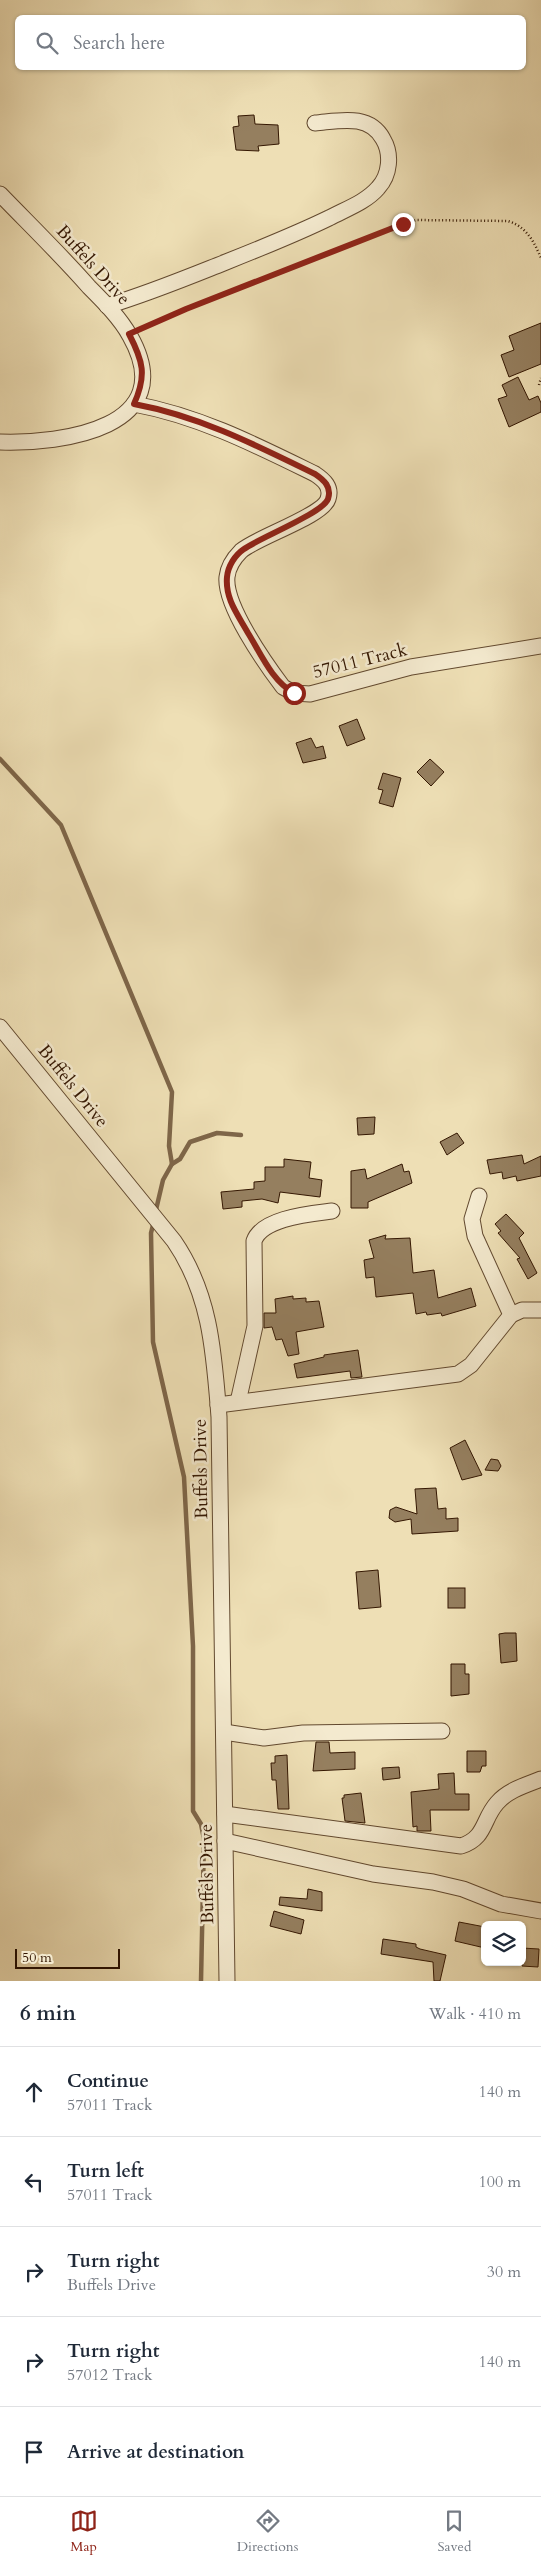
<!DOCTYPE html>
<html lang="en">
<head>
<meta charset="utf-8">
<style>
  body { margin:0; font-family:Cardo,serif; background:#f6f6f7; color:#1f2937 }
  .controls { position:absolute; right:15px; bottom:15px; display:grid; overflow:hidden; border-radius:8px; box-shadow:0 1px 4px #0004 }
  .controls button { width:45px; height:45px; display:grid; place-items:center; padding:0; border:0; border-bottom:1px solid #e0e1e3; background:#fff; color:#1f2937; font:25px sans-serif }
  .scale { position:absolute; left:15px; bottom:12px; width:105px; box-sizing:border-box; padding-left:5px; border:2px solid #341702; border-top:0; font-size:14px; line-height:18px; white-space:nowrap; color:#341702; -webkit-text-stroke:4px #f4eacf; paint-order:stroke }
  .stop { position:absolute; width:15px; height:15px; margin:-11px; border:4px solid #8f2418; border-radius:50%; background:#fff }
  .stop.end { background:#8f2418; border-color:#fff; box-shadow:0 1px 5px #0008 }
  .list { margin:0; padding:0; list-style:none }
  h2 { display:flex; justify-content:space-between; align-items:center; height:65px; margin:0; padding:0 20px; font-size:21px }
  h2 small { font-size:16px; font-weight:400; color:#747a83 }
  .list li { display:grid; grid-template-columns:32px 1fr auto; gap:15px; align-items:center; box-sizing:border-box; height:90px; padding:0 20px; border-top:1px solid #e0e1e3 }
  .list b { display:block; font-size:19px; white-space:nowrap }
  .list p { margin:0; font-size:16px; white-space:nowrap; color:#747a83 }
  .list em { font-size:16px; font-style:normal; color:#747a83 }
  .icon { flex:none; width:28px; height:28px; fill:none; stroke:currentColor; stroke-width:2; stroke-linecap:round; stroke-linejoin:round }
  .map { position:relative; flex:none; width:541px; height:1981px; overflow:hidden }
  .search { position:absolute; background:#fff; box-shadow:0 1px 4px #0004; left:15px; right:15px; top:15px; height:55px; display:flex; align-items:center; gap:12px; box-sizing:border-box; padding:0 18px; border-radius:8px; color:#747a83; font-size:19px }
  .sheet { height:515px; background:#fff }
  nav { display:flex; justify-content:space-around; align-items:center; box-sizing:border-box; height:70px; border-top:1px solid #e0e1e3; background:#fff; font-size:14px; color:#747a83 }
  nav a { display:grid; justify-items:center; gap:2px }
  nav .on { color:#8f2418 }
  .map>svg:first-child { display:block }
</style>
</head>
<body>
<div class="map">
<svg width="541" height="1981" viewBox="0 0 541 1981">
  <rect width="100%" height="100%" fill="#eedfb5"/>
  <filter id="stains"><feTurbulence type="fractalNoise" baseFrequency=".004" numOctaves="4"/><feColorMatrix values="0 0 0 0 .2 0 0 0 0 .09 0 0 0 0 .02 0 0 0 .5 -.17"/></filter>
  <radialGradient id="worn" r=".72"><stop offset=".6" stop-color="#630" stop-opacity="0"/><stop offset="1" stop-color="#630" stop-opacity=".3"/></radialGradient>
  <g fill="none" stroke-linecap="round" stroke-linejoin="round">
    <g stroke="#7e6649" stroke-width="4.5">
      <polyline points="0,759 61,825 172,1092 169,1146 172,1164 163,1180 155,1214"/>
      <polyline points="172,1164 180,1159 190,1142 217,1133 241,1135"/>
      <polyline points="154,1221 151,1233 153,1342 184,1477 193,1646 193,1811 201,1824 204,1839 201,1981"/>
    </g>
  </g>
  <g fill="#957f5f" stroke="#341702">
    <polygon points="254,115 255,124 278,125 279,144 258,146 259,151 236,150 233,127 239,126 238,116"/>
    <polygon points="541,323 541,364 509,377 501,355 514,350 509,336"/>
    <polygon points="518,377 529,400 538,396 541,403 541,412 509,427 498,399 507,396 502,385"/>
    <polygon points="357,719 365,739 347,746 339,726"/>
    <polygon points="311,738 316,748 323,746 326,758 303,763 296,743"/>
    <polygon points="430,759 444,772 431,786 417,772"/>
    <polygon points="383,773 401,778 393,807 379,803 383,790 378,789"/>
    <polygon points="375,1117 374,1134 358,1135 357,1118"/>
    <polygon points="457,1133 464,1143 447,1155 440,1142"/>
    <polygon points="522,1155 524,1164 541,1156 541,1176 517,1181 516,1176 503,1179 502,1172 490,1174 487,1160"/>
    <polygon points="284,1159 311,1162 309,1178 322,1180 320,1197 280,1192 278,1203 262,1199 242,1201 242,1207 223,1209 221,1192 254,1189 254,1182 265,1181 265,1167 284,1167"/>
    <polygon points="402,1164 404,1172 409,1171 412,1183 368,1202 368,1208 351,1208 351,1171 365,1169 367,1179"/>
    <polygon points="506,1214 524,1233 519,1238 537,1273 528,1279 517,1259 520,1258 498,1233 501,1231 495,1224"/>
    <polygon points="386,1235 385,1239 410,1238 413,1273 434,1270 438,1298 471,1288 476,1306 442,1316 441,1313 427,1315 426,1312 416,1314 413,1293 376,1297 374,1277 366,1278 364,1260 374,1258 369,1240"/>
    <polygon points="293,1296 293,1299 306,1298 306,1302 319,1301 324,1327 296,1332 299,1354 288,1356 282,1339 276,1340 272,1327 264,1328 264,1313 276,1313 275,1299"/>
    <polygon points="358,1350 362,1377 351,1378 350,1371 297,1378 294,1364 324,1357 324,1355"/>
    <polygon points="465,1440 482,1475 462,1480 450,1448"/>
    <polygon points="491,1459 498,1460 501,1466 498,1471 485,1470"/>
    <polygon points="436,1488 438,1509 446,1508 446,1519 458,1518 458,1531 412,1534 411,1519 395,1522 389,1518 390,1510 396,1507 417,1514 415,1489"/>
    <polygon points="378,1570 381,1607 359,1609 356,1572"/>
    <rect x="448" y="1588" width="17" height="20"/>
    <polygon points="505,1633 516,1633 517,1661 501,1663 499,1634"/>
    <polygon points="451,1664 465,1664 465,1674 469,1674 469,1694 451,1696"/>
    <polygon points="316,1742 329,1742 330,1753 355,1752 355,1769 313,1771"/>
    <polygon points="467,1751 486,1751 486,1766 482,1766 480,1772 467,1772"/>
    <polygon points="287,1755 289,1809 278,1809 276,1780 272,1780 271,1763 275,1763 275,1756"/>
    <polygon points="399,1767 400,1778 383,1780 382,1768"/>
    <polygon points="454,1773 455,1794 469,1794 469,1810 430,1810 431,1831 417,1831 417,1826 413,1827 411,1792 439,1789 438,1774"/>
    <polygon points="361,1793 365,1823 345,1821 342,1798 344,1798 344,1795"/>
    <polygon points="308,1889 322,1892 322,1911 279,1905 280,1897 307,1899"/>
    <polygon points="274,1911 304,1920 301,1934 270,1926"/>
    <polygon points="459,1922 485,1927 485,1948 455,1941"/>
    <polygon points="383,1939 416,1944 416,1947 420,1949 446,1955 440,1981 434,1981 433,1962 381,1954"/>
    <polygon points="522,1948 539,1949 538,1967 522,1966"/>
  </g>
  <g fill="none" stroke-linecap="round" stroke-linejoin="round">
    <g stroke="#62492f" stroke-width="17">
      <g id="minor">
        <path d="M0 194C30 225 61 255 89 287 104 302 120 318 130 336 182 428 62 444 0 442"/>
        <path d="M107 306C143 295 176 282 211 268 251 252 290 237 329 218 346 209 366 202 378 188 390 175 392 154 383 139 369 113 339 121 315 123"/>
        <path d="M134 404C199 416 256 445 315 474 324 480 332 487 328 499 323 516 257 537 241 551 234 558 228 567 227 577 224 605 265 663 283 687L294 693 310 694 411 667 541 646"/>
        <path d="M0 1027 174 1241C211 1295 214 1354 219 1417L227 1981"/>
        <polyline points="479,1196 472,1219 475,1236 511,1315"/>
        <path d="M238 1402 255 1326 254 1241C262 1218 309 1214 332 1211"/>
        <polyline points="218,1405 458,1374 471,1365 511,1315 522,1310 541,1310"/>
        <polyline points="224,1732 264,1738 303,1733 442,1731"/>
        <path d="M225 1814 461 1846C486 1838 482 1820 497 1803 508 1790 526 1785 541 1779"/>
        <polyline points="225,1841 373,1874 433,1882 463,1889 501,1904 541,1911"/>
      </g>
    </g>
    <g stroke="#341702" stroke-width="2.5" stroke-dasharray="1 2.5" stroke-linecap="butt">
      <path d="M141 329 186 309 416 220 508 221C527 227 534 242 541 258"/>
      <polyline points="539,385 541,378"/>
    </g>
    <use href="#minor" stroke="#f4eacf" stroke-width="15"/>
  </g>
  <g fill="none" stroke-linecap="round" stroke-linejoin="round">
    <path stroke="#8f2418" stroke-width="6" d="M294 693C272 681 261 654 248 633 238 615 225 599 227 577 228 566 235 555 244 549 259 538 323 513 328 499 332 487 324 480 315 474 256 445 199 416 134 404 147 375 143 361 129 334L186 309 403 224"/>
  </g>
  <g text-anchor="middle" dominant-baseline="central" stroke-width="5" stroke-linejoin="round" paint-order="stroke">
    <g font-size="18" fill="#341702" stroke="#f4eacf">
      <text transform="translate(93 265) rotate(48)">Buffels Drive</text>
      <text transform="translate(360 661) rotate(-14)">57011 Track</text>
      <text transform="translate(73 1086) rotate(51)">Buffels Drive</text>
      <text transform="translate(201 1469) rotate(-91)">Buffels Drive</text>
      <text transform="translate(207 1874) rotate(-91)">Buffels Drive</text>
    </g>
  </g>
  <rect width="100%" height="100%" filter="url(#stains)"/>
  <rect width="100%" height="100%" fill="url(#worn)"/>
</svg>
<div class="controls">
<button><svg class="icon" aria-label="layers" viewBox="0 0 24 24"><path d="M12 4l9 5-9 5-9-5zM3 14l9 5 9-5"/></svg></button>
</div>
<div class="scale">50 m</div>
<div class="stop" style="left:294px;top:693px"></div>
<div class="stop end" style="left:403px;top:224px"></div>
<div class="search"><svg class="icon" aria-label="search" viewBox="0 0 24 24"><circle cx="10" cy="10" r="6"/><path d="M15 15l6 6"/></svg>Search here</div>
</div>
<section class="sheet">
<h2>6 min<small>Walk · 410 m</small></h2>
<ul class="list">
<li><svg class="icon" aria-label="ahead" viewBox="0 0 24 24"><path d="M12 20V5M6 11l6-6 6 6"/></svg><div><b>Continue</b><p>57011 Track</p></div><em>140 m</em></li>
<li><svg class="icon" aria-label="left" viewBox="0 0 24 24"><path d="M17 20v-9H6M10 6l-5 5 5 5"/></svg><div><b>Turn left</b><p>57011 Track</p></div><em>100 m</em></li>
<li><svg class="icon" aria-label="right" viewBox="0 0 24 24"><path d="M7 20v-9h11M14 6l5 5-5 5"/></svg><div><b>Turn right</b><p>Buffels Drive</p></div><em>30 m</em></li>
<li><svg class="icon" aria-label="right" viewBox="0 0 24 24"><path d="M7 20v-9h11M14 6l5 5-5 5"/></svg><div><b>Turn right</b><p>57012 Track</p></div><em>140 m</em></li>
<li><svg class="icon" aria-label="arrive" viewBox="0 0 24 24"><path d="M6 21V4h12l-3 4 3 4H6"/></svg><div><b>Arrive at destination</b></div></li>
</ul>
</section>
<nav>
<a class="on"><svg class="icon" aria-label="map" viewBox="0 0 24 24"><path d="M3 6l6-2 6 2 6-2v14l-6 2-6-2-6 2zM9 4v14M15 6v14"/></svg>Map</a>
<a><svg class="icon" aria-label="directions" viewBox="0 0 24 24"><path d="M12 3l9 9-9 9-9-9zM9 14v-3h6M13 9l2 2-2 2"/></svg>Directions</a>
<a><svg class="icon" aria-label="saved" viewBox="0 0 24 24"><path d="M7 4h10v16l-5-4-5 4z"/></svg>Saved</a>
</nav>
</body>
</html>
